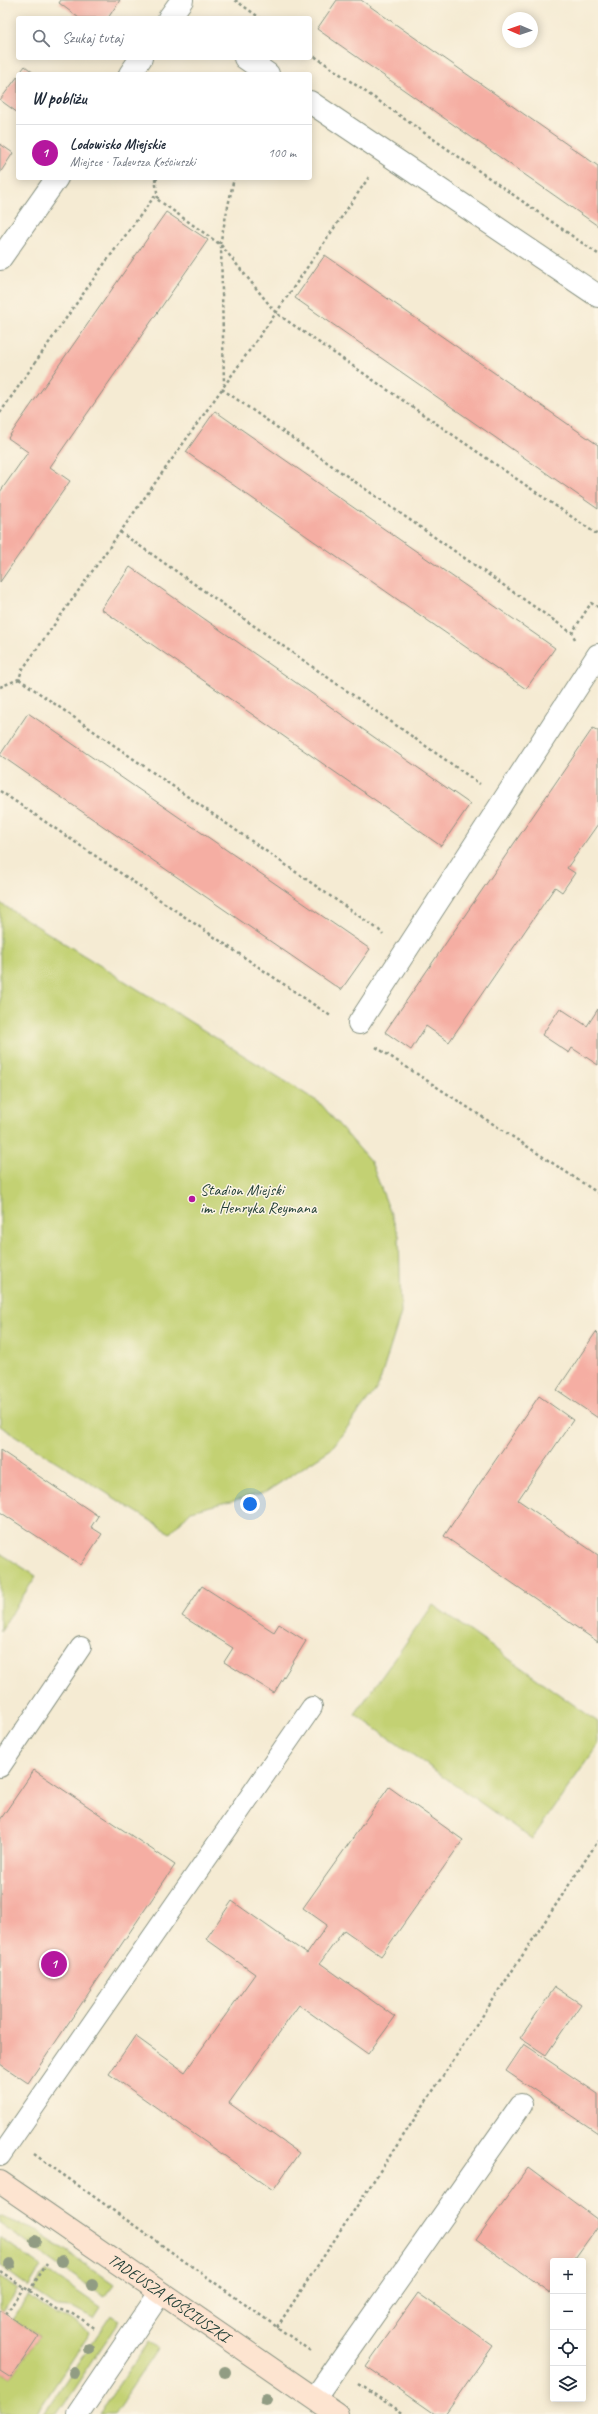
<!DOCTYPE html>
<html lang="pl">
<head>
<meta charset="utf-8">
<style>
  body { margin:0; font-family:Caveat,sans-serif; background:#f2f2f3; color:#1f2937 }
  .controls { position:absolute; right:12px; bottom:12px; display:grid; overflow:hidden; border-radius:4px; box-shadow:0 2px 10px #0003 }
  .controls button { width:36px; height:36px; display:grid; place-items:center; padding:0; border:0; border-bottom:1px solid #e0e1e3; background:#fff; color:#1f2937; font:20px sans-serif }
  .compass { position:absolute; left:502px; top:12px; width:36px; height:36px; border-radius:50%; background:#fff; box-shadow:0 2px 10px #0003; rotate:272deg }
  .you { position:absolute; left:250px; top:1504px; width:14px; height:14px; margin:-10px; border:3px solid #fff; border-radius:50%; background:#1a73e8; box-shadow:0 0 0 6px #1a73e833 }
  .badge { display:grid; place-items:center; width:26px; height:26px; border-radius:50%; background:#b5179e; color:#fff; font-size:13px; font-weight:700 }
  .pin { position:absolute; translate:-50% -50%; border:2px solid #fff; box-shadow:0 1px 4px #0006 }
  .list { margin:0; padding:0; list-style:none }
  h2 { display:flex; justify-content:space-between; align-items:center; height:52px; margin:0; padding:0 16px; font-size:17px }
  h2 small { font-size:13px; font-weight:400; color:#747a83 }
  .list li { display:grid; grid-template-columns:26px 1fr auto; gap:12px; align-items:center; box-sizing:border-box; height:56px; padding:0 16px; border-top:1px solid #e0e1e3 }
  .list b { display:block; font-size:15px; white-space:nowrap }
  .list p { margin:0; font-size:13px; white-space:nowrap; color:#747a83 }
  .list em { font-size:13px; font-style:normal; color:#747a83 }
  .icon { flex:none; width:22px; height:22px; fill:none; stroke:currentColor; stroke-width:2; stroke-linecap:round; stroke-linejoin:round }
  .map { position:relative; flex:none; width:598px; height:2414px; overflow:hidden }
  .search { position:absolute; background:#fff; box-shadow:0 2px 10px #0003; left:16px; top:16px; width:296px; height:44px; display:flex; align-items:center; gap:10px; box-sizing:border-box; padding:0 14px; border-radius:4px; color:#747a83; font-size:15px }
  .panel { position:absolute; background:#fff; box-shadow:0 2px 10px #0003; left:16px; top:72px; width:296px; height:108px; border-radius:4px }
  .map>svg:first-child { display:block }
</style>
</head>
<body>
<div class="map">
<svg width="598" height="2414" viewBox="0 0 598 2414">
  <rect width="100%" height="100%" fill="#fcf5e5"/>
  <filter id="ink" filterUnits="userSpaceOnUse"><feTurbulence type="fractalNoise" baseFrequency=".025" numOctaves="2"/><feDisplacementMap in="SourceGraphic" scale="8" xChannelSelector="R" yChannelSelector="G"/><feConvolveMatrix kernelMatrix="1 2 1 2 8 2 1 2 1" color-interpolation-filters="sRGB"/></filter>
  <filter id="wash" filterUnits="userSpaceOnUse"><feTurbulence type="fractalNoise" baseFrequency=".012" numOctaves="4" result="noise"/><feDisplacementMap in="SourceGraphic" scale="16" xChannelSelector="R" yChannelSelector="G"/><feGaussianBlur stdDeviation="0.9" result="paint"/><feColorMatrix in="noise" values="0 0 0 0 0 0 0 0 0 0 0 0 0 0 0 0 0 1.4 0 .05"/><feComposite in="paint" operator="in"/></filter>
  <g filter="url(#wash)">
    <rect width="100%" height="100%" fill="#f5ebd3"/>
    <g fill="#c3d173" stroke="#718754">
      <polygon points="0,903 320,1103 371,1162 399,1235 401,1313 378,1387 331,1449 266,1492 191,1511 170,1533 0,1426"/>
      <polygon points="0,1553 36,1576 0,1631"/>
      <polygon points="433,1605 598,1722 598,1745 532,1839 355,1714"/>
      <polygon points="0,2216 39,2232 114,2284 104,2297 0,2224"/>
      <polygon points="0,2237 41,2267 29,2287 0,2266"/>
      <polygon points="46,2270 100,2307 93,2318 72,2307 57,2306 33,2290"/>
      <polygon points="0,2277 18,2289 3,2312 0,2310"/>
      <polygon points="28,2296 56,2315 69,2318 90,2333 36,2414 0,2414 0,2371 11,2378 39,2336 13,2319"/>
      <polygon points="111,2315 120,2320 57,2414 44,2414"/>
      <polygon points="149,2342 158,2348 114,2414 99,2414"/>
    </g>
    <g id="blocks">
      <g fill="#f5aea3">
        <polygon points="61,0 120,0 108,18 79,18 59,3"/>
        <polygon points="337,0 361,0 598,166 598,226 317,29"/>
        <polygon points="25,66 35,74 19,74"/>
        <polygon points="18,76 18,113 0,100"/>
        <polygon points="0,144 13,153 0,173"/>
        <polygon points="166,212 208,240 50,467 70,481 0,582 0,492 28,452 8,438"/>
        <polygon points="325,255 598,445 598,509 295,298"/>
        <polygon points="215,411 555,648 526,689 186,452"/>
        <polygon points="130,567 470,804 441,846 101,609"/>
        <polygon points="28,713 370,949 341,990 0,755"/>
        <polygon points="593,728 598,731 598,824 567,868 575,873 562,892 555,887 449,1042 426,1026 411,1050 385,1032"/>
        <polygon points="560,1008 587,1026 598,1009 598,1065 572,1048 569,1053 542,1035"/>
        <polygon points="596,1332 598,1334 598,1418 557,1390"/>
        <polygon points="539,1396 573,1420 518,1500 598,1555 598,1642 444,1536"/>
        <polygon points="0,1450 98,1516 91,1527 102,1534 81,1565 0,1512"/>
        <polygon points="202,1586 274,1632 279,1624 306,1641 274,1693 224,1662 233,1648 182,1616"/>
        <polygon points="34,1770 175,1865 28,2083 0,2064 0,1820"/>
        <polygon points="389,1787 463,1840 381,1956 344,1930 320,1963 395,2017 368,2054 299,2005 229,2103 299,2153 273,2190 109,2074 135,2036 185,2072 255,1974 206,1939 232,1901 307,1954 327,1925 303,1908"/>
        <polygon points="555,1987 581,2004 546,2055 520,2038"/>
        <polygon points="524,2044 598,2094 598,2133 506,2071"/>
        <polygon points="528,2168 598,2220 598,2226 573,2261 553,2261 553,2289 550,2293 476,2240"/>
        <polygon points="418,2293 493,2346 445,2414 435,2414 366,2366"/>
        <polygon points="0,2310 39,2336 11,2378 0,2371"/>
      </g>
    </g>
  </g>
  <g filter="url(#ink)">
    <use href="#blocks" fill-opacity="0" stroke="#8a9484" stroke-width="1"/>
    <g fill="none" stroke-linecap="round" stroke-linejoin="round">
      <g stroke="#8a9484" stroke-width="22">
        <g id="lane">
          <polyline points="0,1767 81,1647"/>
          <polyline points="0,2156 312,1707"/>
        </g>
      </g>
      <g stroke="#8a9484" stroke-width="24">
        <g id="street">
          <polyline points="169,18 182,0"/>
          <polyline points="245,58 268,74"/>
          <polyline points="130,74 141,58"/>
          <polyline points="310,102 598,296"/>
          <polyline points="0,259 57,178"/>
          <polyline points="359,1023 598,655"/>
          <polyline points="315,2398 521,2105"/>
          <polyline points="78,2414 160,2293"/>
        </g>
      </g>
      <g stroke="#8a9484" stroke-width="24">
        <g id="secondary">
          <path id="s1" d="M0 2182 337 2414"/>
        </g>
      </g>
      <g stroke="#8a9484" stroke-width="2.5" stroke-dasharray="3 3" stroke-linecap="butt">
        <polyline points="235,0 260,18"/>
        <polyline points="310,53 598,254"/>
        <polyline points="155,178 158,199"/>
        <polyline points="155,180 159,178"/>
        <polyline points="220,244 234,178"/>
        <polyline points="221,245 276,313 598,535"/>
        <polyline points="222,389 572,633"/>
        <polyline points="0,413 99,271 154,197 221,245 224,384"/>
        <polyline points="120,532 480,784"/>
        <polyline points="575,639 572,633 591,603 598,607"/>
        <polyline points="19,679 379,930 383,935"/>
        <polyline points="0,687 19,679 22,670 276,313 369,177"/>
        <polyline points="0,791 332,1017"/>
        <polyline points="376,1047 598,1193"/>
        <polyline points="34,2154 312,2352"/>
        <polyline points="0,2271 56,2309 71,2312 96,2329"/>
        <polyline points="29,2291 47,2264"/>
        <polyline points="6,2314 24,2287"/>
        <polyline points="277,2327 598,1841"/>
        <polyline points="359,2384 403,2414"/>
      </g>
      <use href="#lane" stroke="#fff" stroke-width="20"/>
      <use href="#street" stroke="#fff" stroke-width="22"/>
      <use href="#secondary" stroke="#fde4d0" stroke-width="22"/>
    </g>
    <g fill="#919c83">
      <circle cx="35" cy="2241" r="6"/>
      <circle cx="62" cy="2261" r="6"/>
      <circle cx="10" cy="2264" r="6"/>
      <circle cx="92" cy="2285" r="6"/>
      <circle cx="89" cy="2349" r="6"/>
      <circle cx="225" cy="2372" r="6"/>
      <circle cx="74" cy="2373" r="6"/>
      <circle cx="266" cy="2400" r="6"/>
    </g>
  </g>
  <circle fill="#b5179e" stroke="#fcf5e5" stroke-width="1.5" cx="192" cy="1199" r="4"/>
  <g text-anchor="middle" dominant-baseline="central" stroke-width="3" stroke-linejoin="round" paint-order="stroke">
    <g font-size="16" fill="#1f3d34" stroke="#fcf5e5" text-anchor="start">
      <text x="200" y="1190">Stadion Miejski<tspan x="200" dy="18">im. Henryka Reymana</tspan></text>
    </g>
    <g font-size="16" fill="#1f3d34" stroke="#fcf5e5">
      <text stroke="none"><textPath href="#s1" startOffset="205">TADEUSZA KOŚCIUSZKI</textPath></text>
    </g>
  </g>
</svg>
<div class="controls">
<button>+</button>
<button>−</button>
<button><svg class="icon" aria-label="locate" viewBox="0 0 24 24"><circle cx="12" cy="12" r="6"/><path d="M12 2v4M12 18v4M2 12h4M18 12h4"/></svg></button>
<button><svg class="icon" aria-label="layers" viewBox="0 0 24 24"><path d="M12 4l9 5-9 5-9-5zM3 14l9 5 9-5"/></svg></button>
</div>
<svg class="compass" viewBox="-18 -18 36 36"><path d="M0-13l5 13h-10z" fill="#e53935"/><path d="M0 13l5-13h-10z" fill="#747a83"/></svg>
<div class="you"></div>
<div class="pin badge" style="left:54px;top:1964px">1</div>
<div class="search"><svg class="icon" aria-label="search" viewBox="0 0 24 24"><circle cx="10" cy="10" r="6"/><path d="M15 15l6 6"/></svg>Szukaj tutaj</div>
<section class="panel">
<h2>W pobliżu<small></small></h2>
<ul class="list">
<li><span class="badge">1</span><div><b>Lodowisko Miejskie</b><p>Miejsce · Tadeusza Kościuszki</p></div><em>100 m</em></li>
</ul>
</section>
</div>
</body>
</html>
